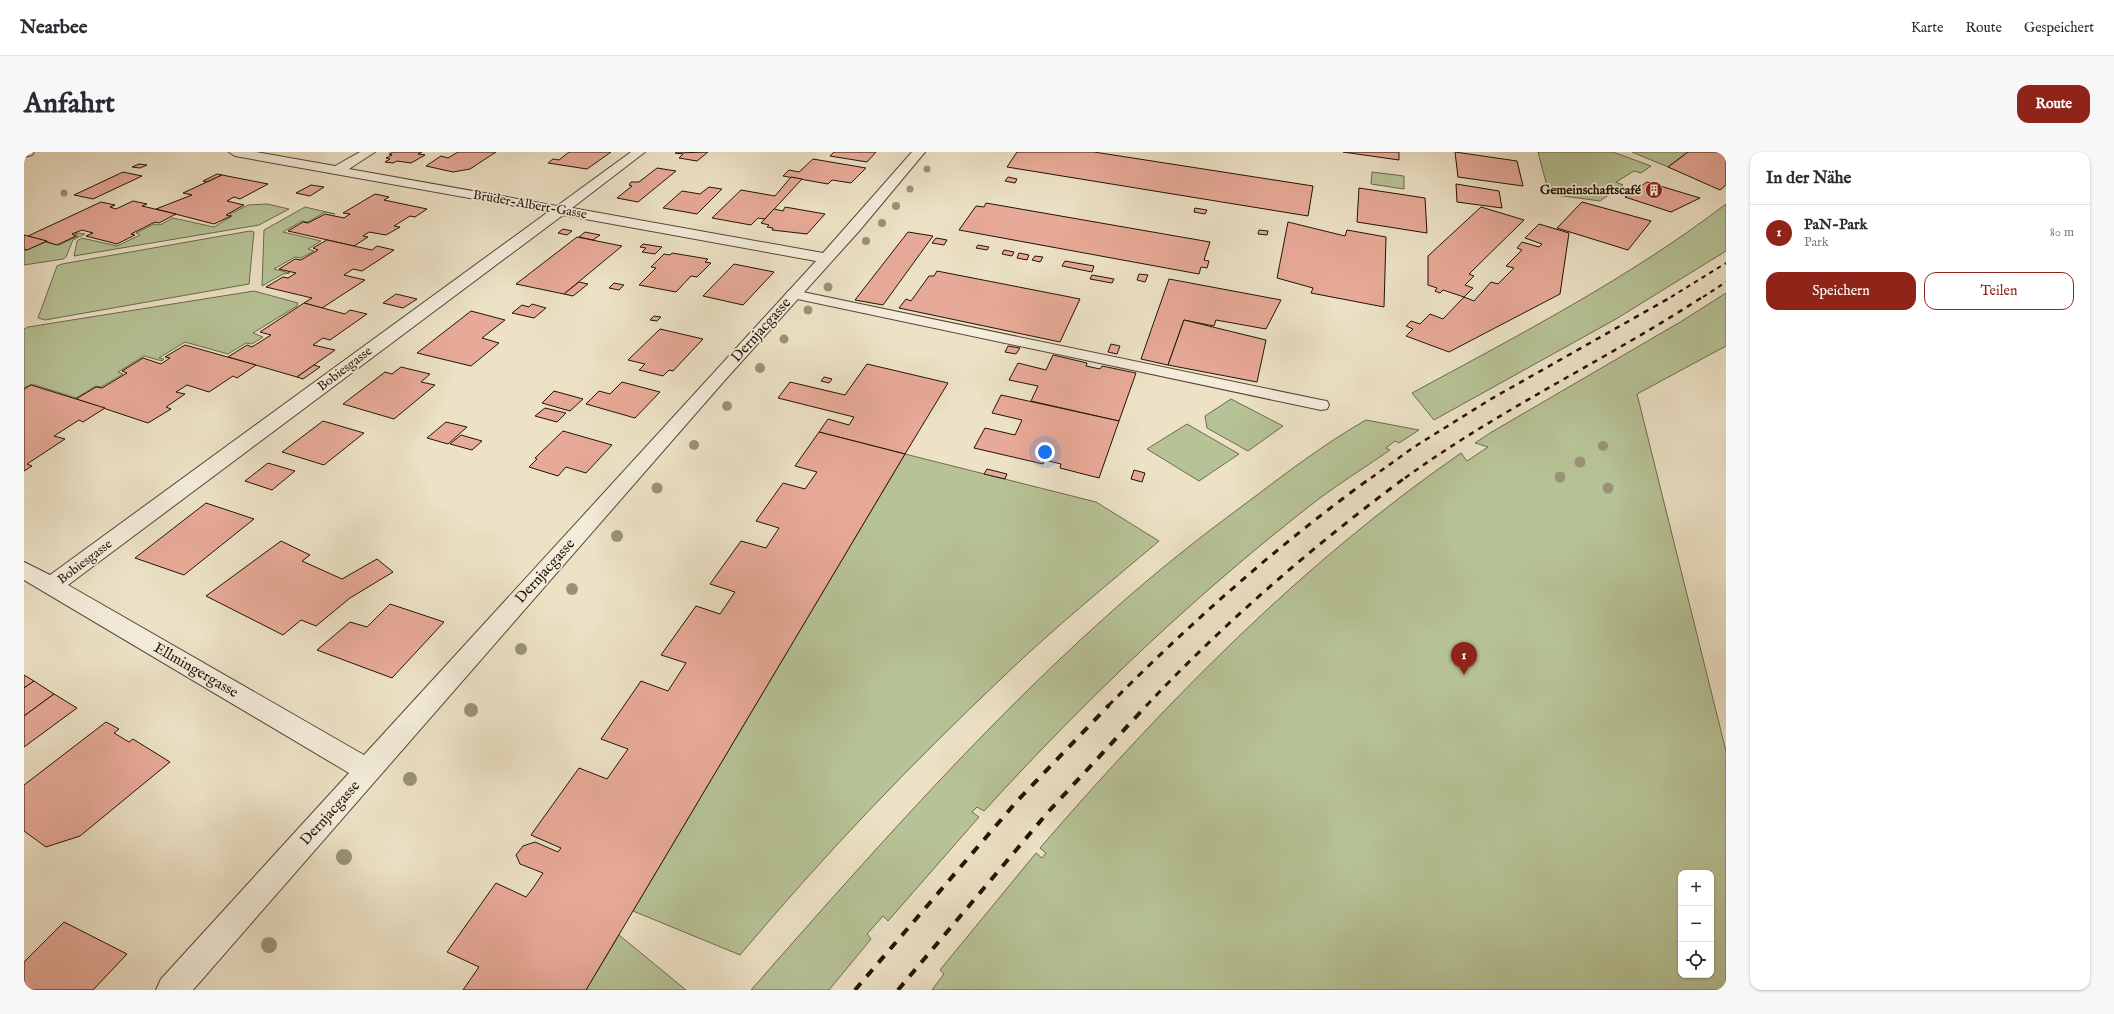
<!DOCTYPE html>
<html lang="de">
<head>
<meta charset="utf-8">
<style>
  body { margin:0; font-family:"IM FELL English",serif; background:#f7f7f7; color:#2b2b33 }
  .controls { position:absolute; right:12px; bottom:12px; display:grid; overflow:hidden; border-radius:8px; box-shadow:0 1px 3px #0004 }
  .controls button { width:36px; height:36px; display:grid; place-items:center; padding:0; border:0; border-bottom:1px solid #e1e1e2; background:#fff; color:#2b2b33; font:20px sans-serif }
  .you { position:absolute; left:1021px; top:300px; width:14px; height:14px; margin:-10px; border:3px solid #fff; border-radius:50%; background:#1a73e8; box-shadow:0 0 0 6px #1a73e833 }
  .badge { display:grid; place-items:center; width:26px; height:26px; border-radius:50%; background:#8f2418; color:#fff; font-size:13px; font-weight:700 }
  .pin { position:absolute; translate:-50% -33px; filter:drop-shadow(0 1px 2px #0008) }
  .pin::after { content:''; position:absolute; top:21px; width:14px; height:12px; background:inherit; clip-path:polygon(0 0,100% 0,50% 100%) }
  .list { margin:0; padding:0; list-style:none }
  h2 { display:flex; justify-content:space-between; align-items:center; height:52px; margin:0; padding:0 16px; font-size:17px }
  h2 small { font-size:13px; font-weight:400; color:#7c7c81 }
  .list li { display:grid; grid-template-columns:26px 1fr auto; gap:12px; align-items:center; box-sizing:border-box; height:56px; padding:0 16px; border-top:1px solid #e1e1e2 }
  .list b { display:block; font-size:15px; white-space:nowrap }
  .list p { margin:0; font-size:13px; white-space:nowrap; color:#7c7c81 }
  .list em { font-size:13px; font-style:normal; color:#7c7c81 }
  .actions { display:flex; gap:8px; padding:12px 16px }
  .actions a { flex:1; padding:9px 0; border:1px solid #8f2418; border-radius:12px; text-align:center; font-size:14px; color:#8f2418 }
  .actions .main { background:#8f2418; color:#fff }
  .icon { flex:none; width:22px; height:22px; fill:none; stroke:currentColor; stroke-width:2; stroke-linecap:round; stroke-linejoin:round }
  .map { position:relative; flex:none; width:1702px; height:838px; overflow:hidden; border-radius:12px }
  header { display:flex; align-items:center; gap:24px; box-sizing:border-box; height:56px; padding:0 20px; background:#fff; border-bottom:1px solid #e1e1e2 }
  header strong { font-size:19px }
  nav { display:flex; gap:22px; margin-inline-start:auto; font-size:14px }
  .intro { display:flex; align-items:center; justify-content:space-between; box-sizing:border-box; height:96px; padding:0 24px }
  h1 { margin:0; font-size:28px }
  .button { padding:10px 18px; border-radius:12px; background:#8f2418; color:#fff; font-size:14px; font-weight:700 }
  main { display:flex; gap:24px; padding:0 24px }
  aside { flex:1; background:#fff; border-radius:12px; box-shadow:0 1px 3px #0004 }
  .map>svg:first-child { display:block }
</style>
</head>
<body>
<header>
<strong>Nearbee</strong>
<nav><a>Karte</a><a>Route</a><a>Gespeichert</a></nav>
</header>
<div class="intro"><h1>Anfahrt</h1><a class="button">Route</a></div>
<main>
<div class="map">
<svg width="1702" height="838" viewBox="0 0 1702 838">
  <rect width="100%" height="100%" fill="#ede2c6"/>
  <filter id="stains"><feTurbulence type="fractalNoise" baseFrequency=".005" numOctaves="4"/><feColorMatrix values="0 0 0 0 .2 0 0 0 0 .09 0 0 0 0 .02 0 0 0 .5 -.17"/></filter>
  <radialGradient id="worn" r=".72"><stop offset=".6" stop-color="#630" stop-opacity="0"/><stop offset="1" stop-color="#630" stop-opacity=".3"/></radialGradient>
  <g fill="#b7c396" stroke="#6c6b4e" fill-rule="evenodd">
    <polygon points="1514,0 1589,0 1627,14 1617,21 1610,19 1592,30 1599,33 1576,49 1525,42"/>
    <polygon points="1608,0 1664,0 1644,15"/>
    <polygon points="1348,20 1380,24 1380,37 1347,32"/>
    <polygon points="243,52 265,57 235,73 50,104 53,89 58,86 93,94 116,83 112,81 130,72 136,73 149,66 190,75 208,64 206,62 224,53"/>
    <path d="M1702 52V99L1592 167 1410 268 1388 241C1495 183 1605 126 1702 52Z"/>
    <polygon points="281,55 311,62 301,60 284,70 278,69 259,80 297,89 284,97 290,99 277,106 271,105 250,117 266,121 259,122 238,134 240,78"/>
    <polygon points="226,79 230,80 225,132 21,168 14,166 33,114 38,112"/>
    <polygon points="54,81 61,82 49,88 42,105 39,107 0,113 0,99 21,90 35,93 54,84 51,82"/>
    <polygon points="230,139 274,151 273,154 229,181 239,185 228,192 222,191 204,202 161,190 135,206 140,207 138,209 120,204 94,220 99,222 77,235 72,234 52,246 8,232 0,236 0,177 4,175"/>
    <path d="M1702 141V194L1613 242 1702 599V838H908L920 822 916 818 1012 701 1018 706 1022 701 1016 696C1142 550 1278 411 1437 301L1443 309 1464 295 1451 291 1466 281 1658 169ZM1657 721H1687V823H1657Z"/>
    <polygon points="1207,247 1259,274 1224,299 1183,276 1181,264"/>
    <path d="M1342 268 1395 278 1375 291 1371 289 1362 296 1366 298C1343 314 1319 329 1296 346 1175 439 1063 546 960 659L953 655 948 660 955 665 864 769 859 764 843 782 847 787 805 838H727C839 711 951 583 1076 470 1121 429 1168 391 1217 355 1257 325 1298 293 1342 268Z"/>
    <polygon points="1163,272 1215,302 1175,329 1123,297"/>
    <path d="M881 302 1072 350 1135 389C1083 433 1030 476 980 524 887 612 798 705 716 803L609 759Z"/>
    <polygon points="595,783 662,838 562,838"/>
  </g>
  <g fill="#e8aa98" stroke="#221305">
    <polygon points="369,0 398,0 394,2 401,3 387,11 373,9 369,11 361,10 366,7 362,6 368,3 365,2"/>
    <polygon points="434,0 472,0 446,17 429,20 402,14 417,4 424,6"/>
    <polygon points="545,0 587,0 563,17 524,11 529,7 535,8"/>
    <polygon points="684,0 673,9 655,6 659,2 651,1"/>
    <polygon points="810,0 852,0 843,10 806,4"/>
    <polygon points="993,0 1070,0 1289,34 1284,64 983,15"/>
    <polygon points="1319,0 1375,0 1375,8"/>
    <polygon points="1431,0 1493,9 1499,34 1434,25"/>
    <polygon points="1664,0 1702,0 1702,33 1696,38 1644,15"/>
    <polygon points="789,7 842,16 827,31 808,28 804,32 759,24 765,18 775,20"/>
    <polygon points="115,12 123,13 116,16 108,15"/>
    <polygon points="633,16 652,19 614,50 593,46 608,34 605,33 607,30 615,30"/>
    <polygon points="99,20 118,24 69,47 50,43"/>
    <polygon points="193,22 198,23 183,30 179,29"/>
    <polygon points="198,23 244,32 216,47 210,45 203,49 220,53 202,63 207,64 190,72 132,57 168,43 159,41"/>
    <polygon points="767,25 778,27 741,67 734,66 727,73 688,66 717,38 751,44"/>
    <polygon points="984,25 993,27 991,31 981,29"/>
    <polygon points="1623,30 1676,46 1647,60 1601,45"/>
    <polygon points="1432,32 1475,39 1478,56 1433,50"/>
    <polygon points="287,33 300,35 286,44 272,41"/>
    <polygon points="685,35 698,37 673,62 639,56 658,39 676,42"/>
    <polygon points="1335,36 1401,46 1403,81 1333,70"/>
    <polygon points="351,42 365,45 360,48 403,57 391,65 386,64 370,74 376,75 362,83 345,80 339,84 344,85 330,94 264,79 279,70 284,71 301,62 320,66 326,62 319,61"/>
    <polygon points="109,49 123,52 118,54 152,62 135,71 131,70 107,82 111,83 93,92 62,84 69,81 58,78 48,82 52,84 33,93 4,84 77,50 91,53 86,55 92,57"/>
    <polygon points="1558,50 1627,69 1604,98 1533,76"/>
    <polygon points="962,51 1186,90 1180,108 1185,109 1183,116 1177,115 1175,122 935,78 952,54 960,55"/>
    <polygon points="761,55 801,62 783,82 748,78 749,76 743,75 745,73 737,71 750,57 759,59"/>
    <polygon points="1457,55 1500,68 1445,122 1450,124 1441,133 1449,136 1440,145 1419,138 1416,141 1411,139 1413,136 1404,133 1404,104"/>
    <polygon points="1171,56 1183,58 1181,62 1170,60"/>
    <polygon points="1264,70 1321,84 1323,78 1362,85 1360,155 1287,141 1289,136 1253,126"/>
    <polygon points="1515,72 1545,81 1536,142 1425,200 1382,184 1389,177 1382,174 1387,169 1396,172 1406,162 1419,167 1440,145 1450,149 1467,130 1474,132 1490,116 1482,114 1498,98 1493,96 1498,90 1515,95 1518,92 1501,86"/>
    <polygon points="539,77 548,79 543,83 534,81"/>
    <polygon points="1235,78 1244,79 1243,83 1234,82"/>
    <polygon points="561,80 576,83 569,88 555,85"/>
    <polygon points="884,80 909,84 859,153 831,148"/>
    <polygon points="0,83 4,84 23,89 3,98 0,97"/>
    <polygon points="553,85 598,94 540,142 492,132"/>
    <polygon points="912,86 923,88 920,93 908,91"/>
    <polygon points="303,88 348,98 353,94 370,98 338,119 329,117 320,123 341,128 298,156 280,151 288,146 242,135 259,125 264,126 272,121 255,117 271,107 277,108 294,98 289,96"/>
    <polygon points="619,92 638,95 631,102 618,100 622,96 616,95"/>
    <polygon points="954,93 965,95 963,98 952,96"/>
    <polygon points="980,98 990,100 988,104 978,102"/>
    <polygon points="648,101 684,107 681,110 687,111 673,125 667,124 652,140 615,133 632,116 627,115 640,102 646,103"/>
    <polygon points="995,101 1005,103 1003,108 993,106"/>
    <polygon points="1011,104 1019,105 1016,110 1008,108"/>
    <polygon points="1041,109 1070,114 1068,120 1038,114"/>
    <polygon points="710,112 750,120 719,153 679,144"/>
    <polygon points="913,119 1056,147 1036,190 875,156 882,147 887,149 905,124 910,124"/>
    <polygon points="1115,122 1124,123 1121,130 1113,128"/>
    <polygon points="1068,123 1090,127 1088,131 1066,127"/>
    <polygon points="1145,127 1257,148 1242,177 1192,168 1190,174 1160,168 1144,213 1117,207"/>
    <polygon points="555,130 564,132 549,144 540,142"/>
    <polygon points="590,131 600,133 595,138 585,136"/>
    <polygon points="372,142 393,147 379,156 359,151"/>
    <polygon points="280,151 321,162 326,158 343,162 306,188 299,186 289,193 311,198 273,225 204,205 223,193 228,195 247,183 236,180"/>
    <polygon points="508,152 522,156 510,166 488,161 498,153 505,155"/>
    <polygon points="447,159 481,168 458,186 475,191 447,214 393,201"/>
    <polygon points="630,164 637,165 633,169 626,168"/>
    <polygon points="1160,168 1242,188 1233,230 1144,213"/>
    <polygon points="636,177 679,187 649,219 645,218 639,224 615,218 621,212 604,208"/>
    <polygon points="1087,192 1096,194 1093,202 1084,200"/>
    <polygon points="161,193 232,213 213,226 209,224 185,240 163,233 152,240 161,242 142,255 147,257 124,271 52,247 72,235 78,236 103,221 98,219 119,206 137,212 146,206 141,205"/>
    <polygon points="984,194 996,196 992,202 981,200"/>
    <polygon points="1029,203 1063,211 1062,214 1076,217 1078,214 1112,221 1095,269 1007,249 1014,234 985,228 994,211 1022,218"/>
    <polygon points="843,212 924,231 881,302 795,280 804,267 825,273 830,265 754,246 766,230 821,243"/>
    <polygon points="290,213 296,215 279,227 273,225"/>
    <polygon points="377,215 406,222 397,230 411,233 370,267 319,252 361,220 368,222"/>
    <polygon points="800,225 808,227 805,231 797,229"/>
    <polygon points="598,230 636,240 611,266 562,252 575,239 586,242"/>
    <polygon points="7,233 81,256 59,270 55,268 30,284 41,287 3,312 8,314 0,319 0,237"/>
    <polygon points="530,239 559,247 546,259 518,251"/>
    <polygon points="977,243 1095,269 1075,326 1036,316 1037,312 1021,308 1019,312 950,296 961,276 991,283 998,268 968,261"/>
    <polygon points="521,256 542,261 533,270 511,264"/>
    <polygon points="299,269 340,281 300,313 258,300"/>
    <polygon points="422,270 443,275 424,292 403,286"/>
    <polygon points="539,279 588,293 562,321 542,315 534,324 505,315 513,307 511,306"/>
    <polygon points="795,280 881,302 562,838 439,838 455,815 423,800 472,731 502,745 509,736 519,721 496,712 492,703 499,694 511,690 534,700 537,696 507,683 555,616 583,627 604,597 577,587 617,529 644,539 662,511 637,503 672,454 696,462 711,440 686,432 717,389 742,396 755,376 732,369 759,331 781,337 793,320 771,314"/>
    <polygon points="437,283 458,289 448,298 426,292"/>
    <polygon points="244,311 271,319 248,338 221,329"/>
    <polygon points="963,317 983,322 981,327 960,322"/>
    <polygon points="1110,318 1121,321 1118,330 1107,327"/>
    <polygon points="182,351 230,367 160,423 111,406"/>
    <polygon points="257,389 286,403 278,409 318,427 353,407 369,420 326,446 292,474 277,468 259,483 182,444"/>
    <polygon points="366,452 420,470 368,526 293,498 326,470 343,475"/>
    <polygon points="0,523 10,529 0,536"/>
    <polygon points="10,529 30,542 0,564 0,536"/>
    <polygon points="30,542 53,556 0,595 0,564"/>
    <polygon points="82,570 95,577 90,581 105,590 109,587 146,610 56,684 22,695 0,679 0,633"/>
    <polygon points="40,770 103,802 69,838 0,838 0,810"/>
  </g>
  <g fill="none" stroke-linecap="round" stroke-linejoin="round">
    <g stroke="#554735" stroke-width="2">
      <polygon id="lane" points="769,138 1297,248 1303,249 1305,253 1303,257 1297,258 764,145 762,142 764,139"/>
    </g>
    <g stroke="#554735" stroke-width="2">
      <g id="street">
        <polygon points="0,0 10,0 8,3 0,5"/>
        <path d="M205 0H232L311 14 336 0H351L325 17 533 54 607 0H621L548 56 799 101 888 0H901L836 78 701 228 169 838H132L137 827 325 621 0 428V410L26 423 524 60 211 4ZM539 63 792 109 340 603 44 433Z"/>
      </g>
    </g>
    <use href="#lane" fill="#f3ecda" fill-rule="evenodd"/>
    <use href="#street" fill="#f3ecda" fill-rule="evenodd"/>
    <g stroke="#221305" stroke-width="2" stroke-dasharray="4.5 4.5" stroke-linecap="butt">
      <polyline points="1647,145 1702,111"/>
      <polyline points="1679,145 1702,130"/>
    </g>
    <g stroke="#221305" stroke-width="2.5" stroke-dasharray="5.5 5.5" stroke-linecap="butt">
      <polyline points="1347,326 1390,295 1467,247 1649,144"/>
      <path d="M1381 326C1476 257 1582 208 1680 144"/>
    </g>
    <g stroke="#221305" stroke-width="3" stroke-dasharray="7 7" stroke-linecap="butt">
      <path d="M1084 554C1166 471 1254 393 1348 325"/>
      <path d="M1122 554C1201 470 1289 394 1382 325"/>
    </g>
    <g stroke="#221305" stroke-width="4" stroke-dasharray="9 9" stroke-linecap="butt">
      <polyline points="831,838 994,648 1085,553"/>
      <polyline points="874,838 1025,659 1123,553"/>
    </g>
  </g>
  <g fill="#9a9278">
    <circle cx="903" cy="17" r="3.5"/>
    <circle cx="886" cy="37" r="3.5"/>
    <circle cx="40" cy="41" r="3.5"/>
    <circle cx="872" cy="54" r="4"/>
    <circle cx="858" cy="71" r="4"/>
    <circle cx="842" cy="89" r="4"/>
    <circle cx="804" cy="135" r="4.5"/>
    <circle cx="784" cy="158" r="4.5"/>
    <circle cx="760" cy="187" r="4.5"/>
    <circle cx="736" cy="216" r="5"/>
    <circle cx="703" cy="254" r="5"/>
    <circle cx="670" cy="293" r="5"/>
    <circle cx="1579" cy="294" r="5"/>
    <circle cx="1556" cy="310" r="5.5"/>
    <circle cx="1536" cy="325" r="5.5"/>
    <circle cx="633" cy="336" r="5.5"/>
    <circle cx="1584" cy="336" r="5.5"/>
    <circle cx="593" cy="384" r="6"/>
    <circle cx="548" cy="437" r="6"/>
    <circle cx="497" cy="497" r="6"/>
    <circle cx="447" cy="558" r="7"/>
    <circle cx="386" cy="627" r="7"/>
    <circle cx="320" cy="705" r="8"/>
    <circle cx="245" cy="793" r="8"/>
  </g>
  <defs>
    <g id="building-disc" transform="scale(0.9)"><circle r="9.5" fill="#8f2418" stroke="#f3ecda"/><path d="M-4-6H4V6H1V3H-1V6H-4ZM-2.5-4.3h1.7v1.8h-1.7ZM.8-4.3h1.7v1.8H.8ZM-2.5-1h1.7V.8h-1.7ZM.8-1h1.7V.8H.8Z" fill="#fff"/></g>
  </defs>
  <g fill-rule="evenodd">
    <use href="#building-disc" x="1630" y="38"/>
  </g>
  <g text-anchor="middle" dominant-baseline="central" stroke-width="3.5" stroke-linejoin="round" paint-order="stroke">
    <g font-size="13" font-weight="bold" fill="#221305" stroke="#f3ecda" text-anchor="end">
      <text x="1617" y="38">Gemeinschaftscafé</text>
    </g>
    <g font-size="13" fill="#221305" stroke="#f3ecda">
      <text transform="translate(506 53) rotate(10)">Brüder-Albert-Gasse</text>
      <text transform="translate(321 217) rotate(-37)">Bobiesgasse</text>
      <text transform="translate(61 410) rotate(-37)">Bobiesgasse</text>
    </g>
    <g font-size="15" fill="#221305" stroke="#f3ecda">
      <text transform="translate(737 178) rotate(-48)">Dernjacgasse</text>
      <text transform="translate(521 419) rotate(-48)">Dernjacgasse</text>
      <text transform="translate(172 518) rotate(30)">Ellmingergasse</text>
      <text transform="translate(306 661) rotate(-48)">Dernjacgasse</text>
    </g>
  </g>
  <rect width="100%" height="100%" filter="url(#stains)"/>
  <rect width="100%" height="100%" fill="url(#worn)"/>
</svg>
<div class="controls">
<button>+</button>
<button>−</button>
<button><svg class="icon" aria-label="locate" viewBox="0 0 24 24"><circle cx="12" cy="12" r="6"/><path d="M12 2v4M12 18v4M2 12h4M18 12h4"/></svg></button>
</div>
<div class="you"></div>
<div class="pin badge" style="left:1440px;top:523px">1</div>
</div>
<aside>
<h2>In der Nähe<small></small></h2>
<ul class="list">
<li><span class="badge">1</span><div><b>PaN-Park</b><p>Park</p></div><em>80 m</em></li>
</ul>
<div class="actions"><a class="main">Speichern</a><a>Teilen</a></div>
</aside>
</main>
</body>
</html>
